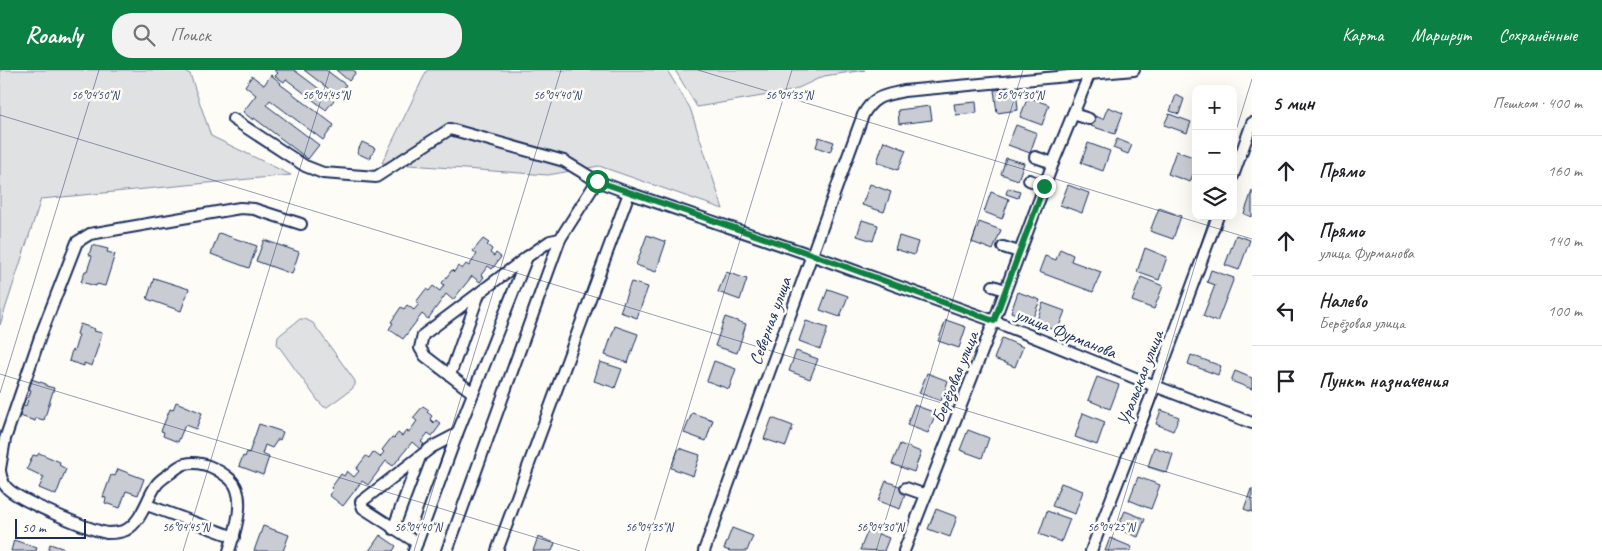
<!DOCTYPE html>
<html lang="ru">
<head>
<meta charset="utf-8">
<style>
  body { margin:0; font-family:Caveat,sans-serif; background:#f2f2f2; color:#202124 }
  .controls { position:absolute; right:15px; top:15px; display:grid; overflow:hidden; border-radius:10px; box-shadow:0 5px 20px #0002 }
  .controls button { width:45px; height:45px; display:grid; place-items:center; padding:0; border:0; border-bottom:1px solid #e0e0e0; background:#fff; color:#202124; font:25px sans-serif }
  .scale { position:absolute; left:15px; bottom:12px; width:71px; box-sizing:border-box; padding-left:5px; border:2px solid #1b2f5e; border-top:0; font-size:14px; line-height:18px; white-space:nowrap; color:#1b2f5e; -webkit-text-stroke:4px #fdfcf7; paint-order:stroke }
  .stop { position:absolute; width:15px; height:15px; margin:-11px; border:4px solid #0b8043; border-radius:50%; background:#fff }
  .stop.end { background:#0b8043; border-color:#fff; box-shadow:0 1px 5px #0008 }
  .list { margin:0; padding:0; list-style:none }
  h2 { display:flex; justify-content:space-between; align-items:center; height:65px; margin:0; padding:0 20px; font-size:21px }
  h2 small { font-size:16px; font-weight:400; color:#757577 }
  .list li { display:grid; grid-template-columns:32px 1fr auto; gap:15px; align-items:center; box-sizing:border-box; height:70px; padding:0 20px; border-top:1px solid #e0e0e0 }
  .list b { display:block; font-size:19px; white-space:nowrap }
  .list p { margin:0; font-size:16px; white-space:nowrap; color:#757577 }
  .list em { font-size:16px; font-style:normal; color:#757577 }
  .icon { flex:none; width:28px; height:28px; fill:none; stroke:currentColor; stroke-width:2; stroke-linecap:round; stroke-linejoin:round }
  .map { position:relative; flex:none; width:1252px; height:481px; overflow:hidden }
  header { display:flex; align-items:center; gap:30px; box-sizing:border-box; height:70px; padding:0 25px; background:#0b8043; color:#fff }
  header strong { font-size:24px }
  nav { display:flex; gap:28px; margin-inline-start:auto; font-size:18px }
  .search { width:350px; height:45px; background:#f2f2f2; display:flex; align-items:center; gap:12px; box-sizing:border-box; padding:0 18px; border-radius:20px; color:#757577; font-size:19px }
  main { display:flex }
  aside { flex:1; background:#fff }
  .map>svg:first-child { display:block }
</style>
</head>
<body>
<header>
<strong>Roamly</strong>
<div class="search"><svg class="icon" aria-label="search" viewBox="0 0 24 24"><circle cx="10" cy="10" r="6"/><path d="M15 15l6 6"/></svg>Поиск</div>
<nav><a>Карта</a><a>Маршрут</a><a>Сохранённые</a></nav>
</header>
<main>
<div class="map">
<svg width="1252" height="481" viewBox="0 0 1252 481">
  <rect width="100%" height="100%" fill="#fdfcf7"/>
  <filter id="ink" filterUnits="userSpaceOnUse"><feTurbulence type="fractalNoise" baseFrequency=".02" numOctaves="2"/><feDisplacementMap in="SourceGraphic" scale="10" xChannelSelector="R" yChannelSelector="G"/><feConvolveMatrix kernelMatrix="1 2 1 2 8 2 1 2 1" color-interpolation-filters="sRGB"/></filter>
  <g filter="url(#ink)">
    <g fill="#e0e1e3" stroke="#7e88a0">
      <polygon points="0,0 183,0 190,4 211,66 291,105 41,129 0,255"/>
      <polygon points="427,0 667,0 690,38 723,139 599,96 548,105 382,93"/>
      <polygon points="675,0 865,0 824,6 792,21 697,37"/>
      <polygon points="300,249 305,249 313,253 355,311 355,315 352,319 327,337 324,337 319,332 277,274 278,267 281,264"/>
    </g>
    <g fill="#c9ccd3" stroke="#1b2f5e">
      <polygon points="274,0 294,0 334,30 326,40 286,9 284,12 275,6 278,3"/>
      <polygon points="304,0 326,0 346,15 338,26"/>
      <polygon points="336,0 353,0 356,2 349,11"/>
      <polygon points="271,5 281,13 280,14 334,55 323,70 270,30 266,35 319,75 308,89 254,48 253,50 243,42 256,25 245,16 252,6 264,15"/>
      <polygon points="1016,18 1018,40 997,43 994,20"/>
      <polygon points="1176,25 1184,29 1179,44 1170,41"/>
      <polygon points="1028,27 1049,35 1042,55 1020,47"/>
      <polygon points="976,32 977,43 956,45 954,34"/>
      <polygon points="930,36 932,50 899,54 898,40"/>
      <polygon points="1108,37 1123,43 1115,64 1091,56 1095,46 1103,49"/>
      <polygon points="1169,44 1191,52 1187,63 1164,55"/>
      <polygon points="1016,55 1037,63 1030,83 1008,75"/>
      <polygon points="819,67 834,72 830,82 816,77"/>
      <polygon points="1117,69 1132,75 1128,84 1113,78"/>
      <polygon points="884,71 906,80 898,100 877,92"/>
      <polygon points="362,72 375,78 370,89 357,83"/>
      <polygon points="1088,73 1110,81 1103,101 1081,93"/>
      <polygon points="1176,81 1196,88 1196,97 1190,112 1168,104"/>
      <polygon points="1006,88 1024,93 1018,110 1001,104"/>
      <polygon points="870,114 891,122 884,142 862,135"/>
      <polygon points="1068,115 1089,123 1082,143 1060,135"/>
      <polygon points="1008,118 1020,122 1018,128 1006,124"/>
      <polygon points="1252,121 1252,147 1244,144"/>
      <polygon points="991,122 1009,129 1002,149 984,142"/>
      <polygon points="1159,138 1181,146 1173,169 1150,161"/>
      <polygon points="862,150 878,155 873,171 857,166"/>
      <polygon points="979,152 1001,160 993,180 972,172"/>
      <polygon points="219,163 257,176 249,198 211,184"/>
      <polygon points="647,165 666,172 656,202 636,195"/>
      <polygon points="1236,165 1250,170 1239,200 1225,195"/>
      <polygon points="899,166 918,172 914,185 895,179"/>
      <polygon points="483,169 489,173 487,175 492,179 490,183 494,186 496,183 501,187 492,199 488,196 481,205 484,207 480,212 472,206 453,230 446,224 428,249 422,244 403,269 389,259 393,253 391,252 401,237 404,239 407,235 414,240 419,234 416,232 426,219 429,221 433,216 440,221 444,215 442,213 452,200 454,202 458,196 462,199 466,194 469,196 477,184 473,181"/>
      <polygon points="264,170 299,182 292,204 256,191"/>
      <polygon points="92,175 108,179 107,182 115,184 105,216 97,214 96,216 81,212 85,201 87,201 92,186 89,185"/>
      <polygon points="1145,178 1167,187 1159,210 1137,202"/>
      <polygon points="1060,179 1073,185 1071,191 1101,202 1093,222 1039,202 1045,186 1056,190"/>
      <polygon points="1211,200 1234,208 1217,252 1203,246 1215,215 1207,212"/>
      <polygon points="726,202 747,209 740,230 718,222"/>
      <polygon points="1141,207 1163,216 1154,239 1132,231"/>
      <polygon points="154,208 189,219 181,241 147,229"/>
      <polygon points="631,212 648,217 637,248 620,242"/>
      <polygon points="828,219 848,226 840,247 820,240"/>
      <polygon points="1018,222 1040,230 1032,250 1011,242"/>
      <polygon points="1043,233 1065,241 1057,261 1036,253"/>
      <polygon points="725,247 746,254 737,283 715,276"/>
      <polygon points="946,250 966,257 959,278 938,271"/>
      <polygon points="806,251 828,258 820,279 799,271"/>
      <polygon points="80,254 95,259 94,261 102,263 92,296 84,293 84,296 69,291 72,280 74,281 79,265 77,264"/>
      <polygon points="615,256 638,264 628,293 605,285"/>
      <polygon points="1002,268 1023,277 1015,297 994,289"/>
      <polygon points="796,281 818,289 810,309 789,301"/>
      <polygon points="1191,285 1221,296 1218,305 1188,294"/>
      <polygon points="714,291 736,299 729,319 707,311"/>
      <polygon points="600,292 622,299 615,318 594,311"/>
      <polygon points="1235,301 1252,308 1252,319 1231,311"/>
      <polygon points="927,303 948,311 941,331 919,323"/>
      <polygon points="1097,307 1119,315 1110,339 1088,330"/>
      <polygon points="31,309 46,314 46,316 54,318 44,350 36,348 35,351 20,346 23,335 26,336 31,320 28,319"/>
      <polygon points="176,332 202,343 196,359 185,355 178,372 163,366 164,362 161,361 170,339 173,340"/>
      <polygon points="914,335 936,343 928,363 907,355"/>
      <polygon points="423,336 429,340 427,342 432,346 430,349 434,353 436,350 441,354 432,366 428,363 421,372 424,374 420,379 412,372 393,396 386,391 368,415 362,411 343,436 329,425 333,420 331,418 341,404 344,406 347,401 354,407 359,401 356,399 366,386 369,388 373,382 380,387 384,382 382,380 392,367 394,368 398,363 402,366 406,361 409,362 417,351 413,348"/>
      <polygon points="1161,340 1179,347 1173,361 1156,354"/>
      <polygon points="692,343 713,350 706,371 684,363"/>
      <polygon points="1083,343 1105,352 1097,375 1075,367"/>
      <polygon points="772,348 793,356 786,376 764,369"/>
      <polygon points="259,354 283,362 280,370 278,369 272,378 265,375 262,384 269,387 263,405 239,396 243,386 245,387 247,382 249,383"/>
      <polygon points="968,360 989,368 982,388 960,380"/>
      <polygon points="900,374 921,382 914,402 892,394"/>
      <polygon points="1154,377 1173,384 1167,403 1148,397"/>
      <polygon points="679,378 700,385 693,406 671,398"/>
      <polygon points="39,383 60,392 59,395 66,399 56,425 39,418 44,407 27,399 33,385 37,386"/>
      <polygon points="118,399 144,409 138,425 126,421 120,438 105,433 106,428 103,427 111,405 115,406"/>
      <polygon points="1138,407 1160,415 1151,439 1129,430"/>
      <polygon points="886,411 907,419 900,439 878,431"/>
      <polygon points="1061,413 1083,421 1075,444 1052,436"/>
      <polygon points="1251,419 1252,419 1252,442 1244,439"/>
      <polygon points="936,439 957,447 950,467 928,459"/>
      <polygon points="1047,441 1070,449 1061,472 1039,464"/>
      <polygon points="1125,441 1145,449 1138,467 1117,459"/>
      <polygon points="263,456 289,465 283,481 254,481"/>
      <polygon points="732,458 753,466 747,481 730,481 724,479"/>
      <polygon points="868,460 889,468 884,481 860,480"/>
      <polygon points="380,465 396,476 393,481 369,481"/>
      <polygon points="538,467 555,473 552,481 533,481"/>
      <polygon points="1110,468 1132,477 1130,481 1105,481"/>
      <polygon points="14,470 37,478 36,481 11,481"/>
      <polygon points="50,474 71,481 48,481"/>
    </g>
    <g fill="none" stroke-linecap="round" stroke-linejoin="round">
      <g stroke="#1b2f5e" stroke-width="14">
        <g id="minor">
          <polyline points="1073,44 1089,49"/>
          <polyline points="233,49 305,96 323,103 376,107 450,59 564,91 597,111 629,123 811,185 994,251 1155,316 1252,353"/>
          <polyline points="1035,87 1053,93"/>
          <polyline points="1233,106 1252,53"/>
          <polyline points="1029,110 1045,116"/>
          <polyline points="1003,177 1019,182"/>
          <polyline points="993,216 1005,220"/>
          <polyline points="450,305 479,224"/>
          <polyline points="473,323 425,286 420,278 423,265 527,187 550,171 560,169"/>
          <polyline points="0,399 5,369 40,267 77,172 90,164 240,138 254,139 301,154"/>
          <path d="M0 401C1 407 2 413 7 418 18 430 90 460 107 463 112 463 121 462 126 460 143 450 146 429 157 414 160 410 165 407 169 404 174 401 179 395 185 394 201 390 218 399 230 409 248 425 235 462 229 481"/>
          <polyline points="906,418 926,425"/>
          <polyline points="147,435 234,467"/>
          <polyline points="393,459 420,387"/>
          <polyline points="417,473 363,438 361,432 432,377 457,364"/>
          <polyline points="414,481 457,364 527,187"/>
          <polyline points="447,481 560,169 597,111"/>
          <polyline points="497,481 629,123"/>
          <path d="M704 481 863 45C874 25 884 26 904 21L1134 0"/>
          <polyline points="904,481 994,251 1053,93 1089,5"/>
          <polyline points="1091,481 1155,316 1218,146"/>
        </g>
      </g>
      <use href="#minor" stroke="#fdfcf7" stroke-width="10"/>
    </g>
  </g>
  <g fill="none" stroke-linecap="round" stroke-linejoin="round" filter="url(#ink)">
    <polyline stroke="#0b8043" stroke-width="6" points="597,111 811,184 994,251 1044,116"/>
  </g>
  <path fill="none" stroke="#1b2f5e" stroke-width="1" stroke-opacity="0.45" d="M698 0 1252 169M0 45 1252 428M1233 70 1252 9M0 304 580 481M0 323 99 0M183 481 330 0M414 481 561 0M645 481 792 0M876 481 1023 0M1108 481 1210 146"/>
  <g text-anchor="middle" dominant-baseline="central" stroke-width="5" stroke-linejoin="round" paint-order="stroke">
    <g font-size="18" fill="#1b2f5e" stroke="#fdfcf7">
      <text transform="translate(770 251) rotate(-70)">Северная улица</text>
      <text transform="translate(1066 263) rotate(22)">улица Фурманова</text>
      <text transform="translate(955 307) rotate(-68)">Берёзовая улица</text>
      <text transform="translate(1140 308) rotate(-69)">Уральская улица</text>
    </g>
  </g>
  <g font-size="12" text-anchor="middle" fill="#1b2f5e" stroke="#fdfcf7" stroke-width="5" stroke-linejoin="round" paint-order="stroke">
    <text x="95" y="29">56°04'50"N</text>
    <text x="326" y="29">56°04'45"N</text>
    <text x="557" y="29">56°04'40"N</text>
    <text x="789" y="29">56°04'35"N</text>
    <text x="1020" y="29">56°04'30"N</text>
    <text x="186" y="461">56°04'45"N</text>
    <text x="418" y="461">56°04'40"N</text>
    <text x="649" y="461">56°04'35"N</text>
    <text x="880" y="461">56°04'30"N</text>
    <text x="1111" y="461">56°04'25"N</text>
  </g>
</svg>
<div class="controls">
<button>+</button>
<button>−</button>
<button><svg class="icon" aria-label="layers" viewBox="0 0 24 24"><path d="M12 4l9 5-9 5-9-5zM3 14l9 5 9-5"/></svg></button>
</div>
<div class="scale">50 m</div>
<div class="stop" style="left:597px;top:111px"></div>
<div class="stop end" style="left:1044px;top:116px"></div>
</div>
<aside>
<h2>5 мин<small>Пешком · 400 m</small></h2>
<ul class="list">
<li><svg class="icon" aria-label="ahead" viewBox="0 0 24 24"><path d="M12 20V5M6 11l6-6 6 6"/></svg><div><b>Прямо</b></div><em>160 m</em></li>
<li><svg class="icon" aria-label="ahead" viewBox="0 0 24 24"><path d="M12 20V5M6 11l6-6 6 6"/></svg><div><b>Прямо</b><p>улица Фурманова</p></div><em>140 m</em></li>
<li><svg class="icon" aria-label="left" viewBox="0 0 24 24"><path d="M17 20v-9H6M10 6l-5 5 5 5"/></svg><div><b>Налево</b><p>Берёзовая улица</p></div><em>100 m</em></li>
<li><svg class="icon" aria-label="arrive" viewBox="0 0 24 24"><path d="M6 21V4h12l-3 4 3 4H6"/></svg><div><b>Пункт назначения</b></div></li>
</ul>
</aside>
</main>
</body>
</html>
